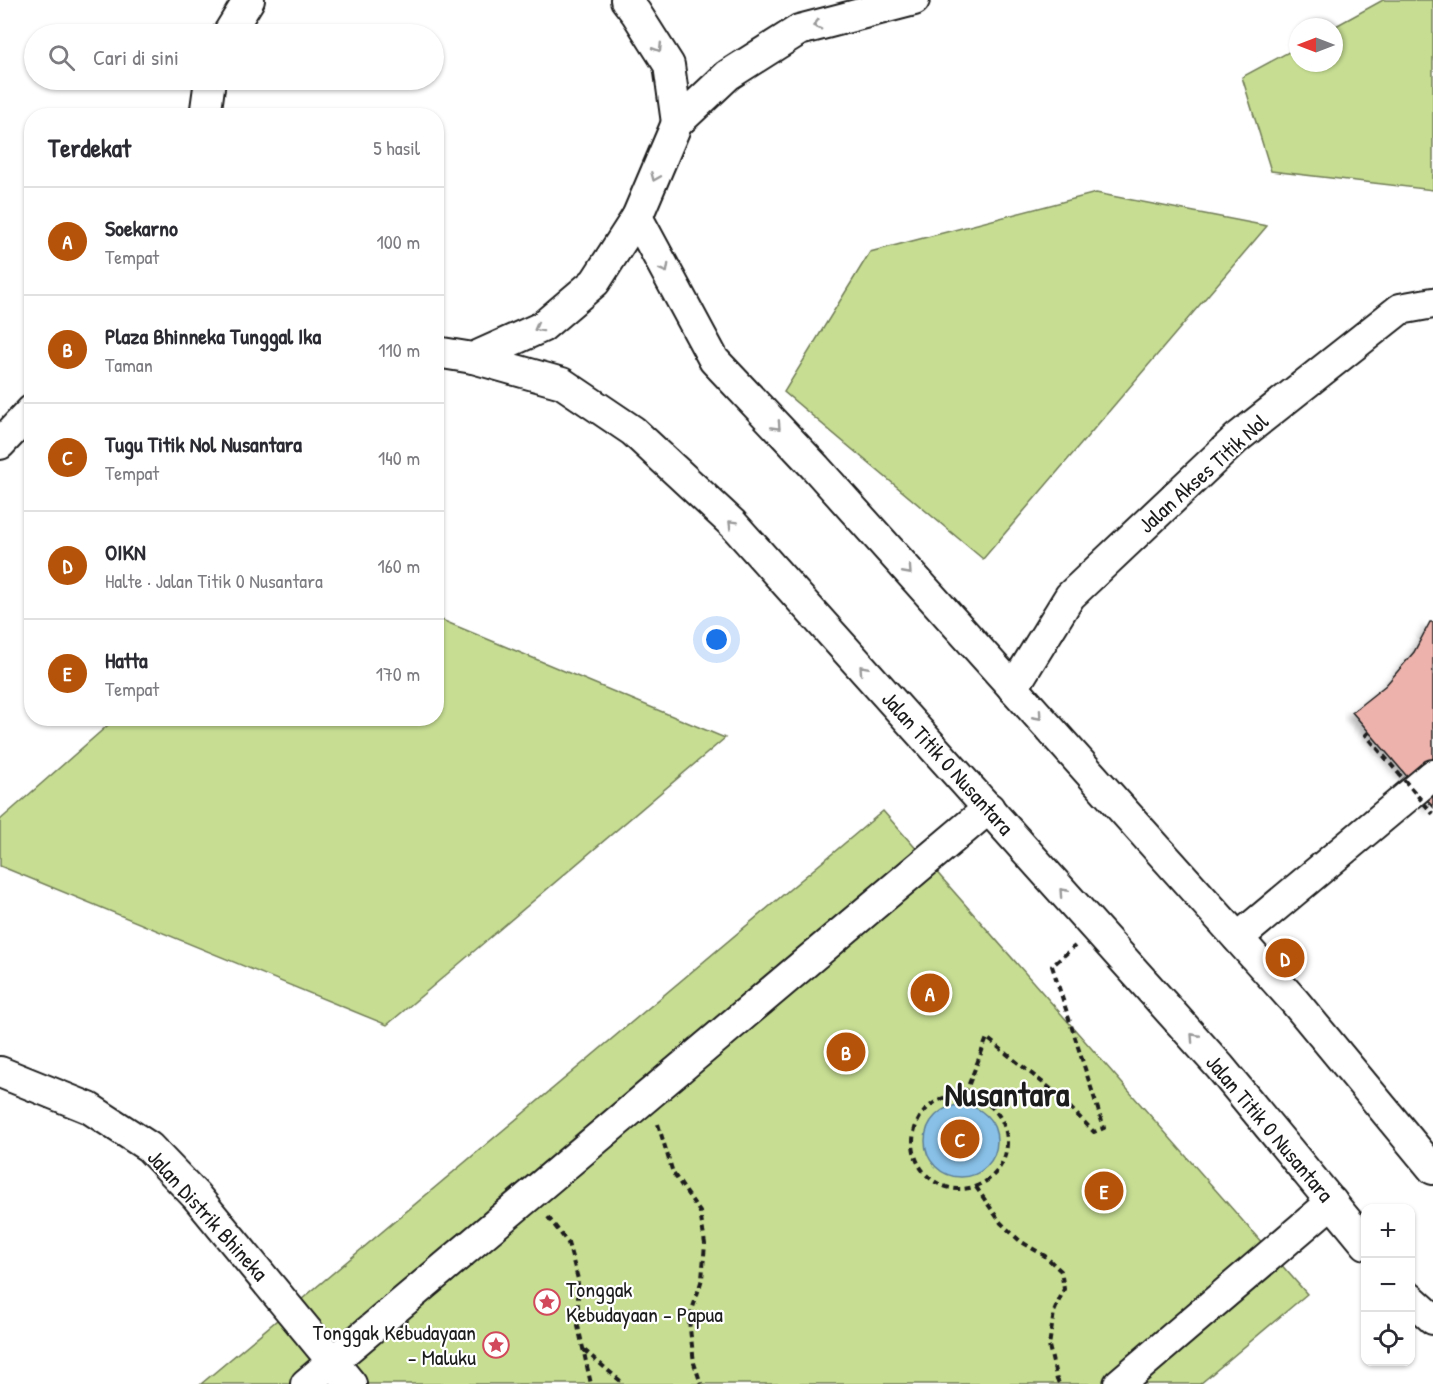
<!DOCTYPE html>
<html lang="id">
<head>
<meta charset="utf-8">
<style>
  body { margin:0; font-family:"Patrick Hand",sans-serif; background:#f2f2f3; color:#2b2b33 }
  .controls { position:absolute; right:18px; bottom:18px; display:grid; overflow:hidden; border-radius:12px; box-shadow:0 2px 4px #0004 }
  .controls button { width:54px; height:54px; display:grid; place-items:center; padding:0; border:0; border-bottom:2px solid #e1e1e2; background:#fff; color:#2b2b33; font:30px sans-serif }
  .compass { position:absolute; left:1289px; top:18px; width:54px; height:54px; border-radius:50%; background:#fff; box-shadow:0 2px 4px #0004; rotate:270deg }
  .you { position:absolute; left:717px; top:640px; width:21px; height:21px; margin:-15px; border:4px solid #fff; border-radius:50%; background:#1a73e8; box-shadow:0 0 0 9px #1a73e833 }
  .badge { display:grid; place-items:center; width:39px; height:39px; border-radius:50%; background:#b45309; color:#fff; font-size:20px; font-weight:700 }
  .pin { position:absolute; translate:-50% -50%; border:3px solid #fff; box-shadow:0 2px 6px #0006 }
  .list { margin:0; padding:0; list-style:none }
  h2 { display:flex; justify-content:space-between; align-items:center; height:78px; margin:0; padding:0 24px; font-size:26px }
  h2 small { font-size:20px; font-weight:400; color:#7c7c81 }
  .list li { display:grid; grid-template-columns:39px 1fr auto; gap:18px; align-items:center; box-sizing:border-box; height:108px; padding:0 24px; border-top:2px solid #e1e1e2 }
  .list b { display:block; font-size:22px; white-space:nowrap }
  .list p { margin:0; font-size:20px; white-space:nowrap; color:#7c7c81 }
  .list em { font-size:20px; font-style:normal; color:#7c7c81 }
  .icon { flex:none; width:33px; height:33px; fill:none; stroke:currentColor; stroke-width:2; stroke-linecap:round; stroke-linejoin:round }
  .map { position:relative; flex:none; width:1433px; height:1384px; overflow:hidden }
  .search { position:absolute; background:#fff; box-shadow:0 2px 4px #0004; left:24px; top:24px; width:420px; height:66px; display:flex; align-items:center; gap:15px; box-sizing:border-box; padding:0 21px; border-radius:33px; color:#7c7c81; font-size:22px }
  .panel { position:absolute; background:#fff; box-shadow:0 2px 4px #0004; left:24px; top:108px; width:420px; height:618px; border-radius:24px }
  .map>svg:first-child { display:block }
</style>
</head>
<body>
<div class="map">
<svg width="1433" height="1384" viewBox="0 0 1433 1384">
  <defs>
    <filter id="shadow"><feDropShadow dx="-5.5" dy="5.5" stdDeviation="3" flood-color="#0004"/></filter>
  </defs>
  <rect width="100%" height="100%" fill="#fff"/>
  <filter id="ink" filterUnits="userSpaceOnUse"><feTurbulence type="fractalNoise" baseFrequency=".0167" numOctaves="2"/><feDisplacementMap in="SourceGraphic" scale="12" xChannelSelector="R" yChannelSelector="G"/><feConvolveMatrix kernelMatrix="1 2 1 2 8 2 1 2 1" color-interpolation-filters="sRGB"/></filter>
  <g filter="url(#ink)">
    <g fill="#c6dd92" stroke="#717c57" stroke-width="1.5">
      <polygon points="1383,0 1433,0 1433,190 1271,171 1242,77 1298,47 1298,63 1334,63 1334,27"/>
      <polygon points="1096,193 1267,226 983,559 784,392 870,252"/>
      <polygon points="437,618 725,738 387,1025 0,866 0,820 115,719 436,718"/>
      <polygon points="883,811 1307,1294 1200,1384 201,1384"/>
    </g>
    <circle fill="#88c0e7" stroke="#5d7e96" stroke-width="1.5" cx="961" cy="1141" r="36"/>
    <polygon fill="#edb2ac" stroke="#1c1c1c" stroke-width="1.5" filter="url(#shadow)" points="1430,622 1433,622 1433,807 1352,712 1386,685 1414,652"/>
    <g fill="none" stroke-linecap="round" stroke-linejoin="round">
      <g stroke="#1c1c1c" stroke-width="34">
        <g id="minor">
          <polyline points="626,0 636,13 669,65 677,123"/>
          <polyline points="228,34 249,0"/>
          <polyline points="205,116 210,80"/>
          <polyline points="637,217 714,360 816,468 1295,1002 1433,1169"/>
          <polyline points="436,352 473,358 542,327 595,282 637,217 677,123 728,75 799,30 914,0"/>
          <polyline points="473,358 562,383 633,431 733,524 1220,1067 1366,1244"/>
          <polyline points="0,444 32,410"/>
          <polyline points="1013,688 1070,596 1237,438 1400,309 1433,303"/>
          <polyline points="1238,938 1433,775"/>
          <polyline points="0,1072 89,1108 149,1147 196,1196 351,1384"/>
          <polyline points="1410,1298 1433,1319"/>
          <polyline points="306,1384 989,808"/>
          <polyline points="1119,1384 1332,1202"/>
        </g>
      </g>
      <g stroke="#1c1c1c" stroke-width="4" stroke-dasharray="6 4.5" stroke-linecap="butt">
        <polyline points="965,1094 987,1038 1057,1094 1094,1132 1104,1128 1052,966 1075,946"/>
        <circle cx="960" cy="1142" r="47"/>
        <polyline points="658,1124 673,1173 700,1212 705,1244 702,1279 689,1320 694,1363 701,1384"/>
        <polyline points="976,1187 1001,1223 1020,1241 1045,1256 1061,1271 1064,1289 1054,1312 1049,1346 1057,1380 1060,1384"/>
        <polyline points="548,1217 568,1243 578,1279 578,1326 591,1384"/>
        <polyline points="584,1350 624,1384"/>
      </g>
      <use href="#minor" stroke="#fff" stroke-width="30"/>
      <polyline stroke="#1c1c1c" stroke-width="4" stroke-dasharray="6 4.5" stroke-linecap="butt" points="1369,732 1366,735 1433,814"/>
    </g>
    <defs><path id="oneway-chevron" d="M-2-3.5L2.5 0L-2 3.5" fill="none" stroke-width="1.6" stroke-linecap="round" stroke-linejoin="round" transform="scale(1.5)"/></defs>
    <g stroke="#999">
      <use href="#oneway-chevron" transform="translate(817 25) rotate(165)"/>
      <use href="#oneway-chevron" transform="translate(658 48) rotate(58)"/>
      <use href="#oneway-chevron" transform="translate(655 177) rotate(113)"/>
      <use href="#oneway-chevron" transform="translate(665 269) rotate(62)"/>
      <use href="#oneway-chevron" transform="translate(538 328) rotate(151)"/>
      <use href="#oneway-chevron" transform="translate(777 426) rotate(47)"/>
      <use href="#oneway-chevron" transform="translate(732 524) rotate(-135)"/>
      <use href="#oneway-chevron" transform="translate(908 571) rotate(48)"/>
      <use href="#oneway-chevron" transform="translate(863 669) rotate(-132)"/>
      <use href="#oneway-chevron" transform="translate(1038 716) rotate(48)"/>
      <use href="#oneway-chevron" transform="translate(1063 892) rotate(-132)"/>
      <use href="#oneway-chevron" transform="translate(1194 1037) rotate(-132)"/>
    </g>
  </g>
  <defs>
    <g id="sight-ring" transform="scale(1.35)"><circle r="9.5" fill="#fff" stroke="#d1495b" stroke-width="1.5"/><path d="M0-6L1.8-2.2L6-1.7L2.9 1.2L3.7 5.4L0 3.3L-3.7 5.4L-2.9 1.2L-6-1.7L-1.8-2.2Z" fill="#d1495b"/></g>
  </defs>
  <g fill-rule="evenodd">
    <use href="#sight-ring" x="547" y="1302"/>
    <use href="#sight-ring" x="496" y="1345"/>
  </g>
  <g text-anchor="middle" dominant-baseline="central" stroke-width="4.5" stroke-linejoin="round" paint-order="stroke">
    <g font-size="22" fill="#1c1c1c" stroke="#fff">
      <text transform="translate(1203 473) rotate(-42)">Jalan Akses Titik Nol</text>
      <text transform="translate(948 763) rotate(48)">Jalan Titik 0 Nusantara</text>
      <text transform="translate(1270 1128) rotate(50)">Jalan Titik 0 Nusantara</text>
      <text transform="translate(208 1215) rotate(48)">Jalan Distrik Bhineka</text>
    </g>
    <g font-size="22" fill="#1c1c1c" stroke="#fff" text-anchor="start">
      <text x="566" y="1289">Tonggak<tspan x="566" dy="25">Kebudayaan - Papua</tspan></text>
      <text x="476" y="1332" text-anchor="end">Tonggak Kebudayaan<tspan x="476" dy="25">- Maluku</tspan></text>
    </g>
    <g font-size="34" font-weight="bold" fill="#1c1c1c" stroke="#fff">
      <text x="1007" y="1094">Nusantara</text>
    </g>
  </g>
</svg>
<div class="controls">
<button>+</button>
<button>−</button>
<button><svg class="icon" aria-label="locate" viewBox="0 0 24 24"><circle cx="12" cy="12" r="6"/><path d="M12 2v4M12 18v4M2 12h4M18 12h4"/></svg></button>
</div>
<svg class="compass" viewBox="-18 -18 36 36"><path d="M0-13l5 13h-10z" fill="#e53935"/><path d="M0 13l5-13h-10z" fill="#7c7c81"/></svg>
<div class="you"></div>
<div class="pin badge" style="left:930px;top:993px">A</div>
<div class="pin badge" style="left:846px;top:1052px">B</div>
<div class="pin badge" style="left:960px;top:1139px">C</div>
<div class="pin badge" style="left:1285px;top:958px">D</div>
<div class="pin badge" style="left:1104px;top:1191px">E</div>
<div class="search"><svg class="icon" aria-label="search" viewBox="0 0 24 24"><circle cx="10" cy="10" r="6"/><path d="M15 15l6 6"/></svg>Cari di sini</div>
<section class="panel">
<h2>Terdekat<small>5 hasil</small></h2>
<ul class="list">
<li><span class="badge">A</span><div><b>Soekarno</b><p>Tempat</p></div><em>100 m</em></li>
<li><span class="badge">B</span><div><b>Plaza Bhinneka Tunggal Ika</b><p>Taman</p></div><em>110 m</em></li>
<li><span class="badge">C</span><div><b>Tugu Titik Nol Nusantara</b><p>Tempat</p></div><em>140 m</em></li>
<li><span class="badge">D</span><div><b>OIKN</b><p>Halte · Jalan Titik 0 Nusantara</p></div><em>160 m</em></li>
<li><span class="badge">E</span><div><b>Hatta</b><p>Tempat</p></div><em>170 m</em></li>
</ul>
</section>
</div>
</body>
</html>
